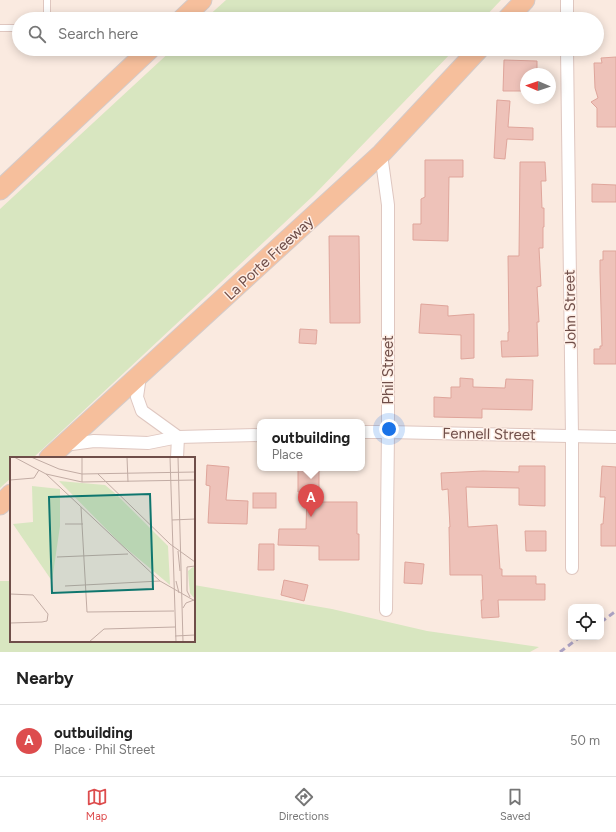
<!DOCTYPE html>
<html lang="en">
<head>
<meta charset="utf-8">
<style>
  body { margin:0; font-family:Figtree,sans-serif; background:#f2f2f2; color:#222 }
  .controls { position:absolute; right:12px; bottom:12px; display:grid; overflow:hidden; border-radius:8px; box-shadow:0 2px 10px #0003 }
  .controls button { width:36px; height:36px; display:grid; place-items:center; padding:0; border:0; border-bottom:1px solid #e0e0e0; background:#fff; color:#222; font:20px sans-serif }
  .compass { position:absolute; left:520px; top:68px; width:36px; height:36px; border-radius:50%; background:#fff; box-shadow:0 2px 10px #0003; rotate:272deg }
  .you { position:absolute; left:389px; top:429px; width:14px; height:14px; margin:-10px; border:3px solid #fff; border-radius:50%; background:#1a73e8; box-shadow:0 0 0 6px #1a73e833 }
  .badge { display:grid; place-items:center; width:26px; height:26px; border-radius:50%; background:#dd4c4d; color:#fff; font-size:13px; font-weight:700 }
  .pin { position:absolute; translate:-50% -33px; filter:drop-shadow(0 1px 2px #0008) }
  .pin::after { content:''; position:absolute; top:21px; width:14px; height:12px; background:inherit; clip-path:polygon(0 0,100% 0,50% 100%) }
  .popup { position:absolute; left:257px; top:419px; width:108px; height:52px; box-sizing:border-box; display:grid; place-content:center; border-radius:8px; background:#fff; filter:drop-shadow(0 1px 3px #0005); font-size:13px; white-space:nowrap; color:#767676 }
  .popup b { font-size:15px; color:#222 }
  .popup::after { content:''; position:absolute; left:50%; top:100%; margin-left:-8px; border:8px solid transparent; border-top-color:#fff }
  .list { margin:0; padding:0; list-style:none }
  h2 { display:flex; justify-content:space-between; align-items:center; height:52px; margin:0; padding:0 16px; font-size:17px }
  h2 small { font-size:13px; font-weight:400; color:#767676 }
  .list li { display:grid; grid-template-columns:26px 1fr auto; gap:12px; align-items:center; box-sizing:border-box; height:72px; padding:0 16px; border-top:1px solid #e0e0e0 }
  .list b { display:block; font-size:15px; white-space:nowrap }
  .list p { margin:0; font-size:13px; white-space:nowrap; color:#767676 }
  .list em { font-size:13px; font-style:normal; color:#767676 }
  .icon { flex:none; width:22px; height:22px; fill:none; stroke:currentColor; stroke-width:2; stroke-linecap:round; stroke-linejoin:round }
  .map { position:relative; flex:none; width:616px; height:652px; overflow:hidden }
  .search { position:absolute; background:#fff; box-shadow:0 2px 10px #0003; left:12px; right:12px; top:12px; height:44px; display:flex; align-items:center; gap:10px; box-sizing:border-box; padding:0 14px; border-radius:22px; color:#767676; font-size:15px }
  .sheet { height:124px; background:#fff }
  nav { display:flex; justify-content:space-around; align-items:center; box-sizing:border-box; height:56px; border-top:1px solid #e0e0e0; background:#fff; font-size:11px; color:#767676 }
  nav a { display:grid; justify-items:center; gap:2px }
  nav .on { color:#dd4c4d }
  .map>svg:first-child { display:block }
</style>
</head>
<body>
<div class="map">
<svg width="616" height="652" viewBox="0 0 616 652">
  <rect width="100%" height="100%" fill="#faeae0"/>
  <g fill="#d8e6c0">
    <polygon points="226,0 501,0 483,19 205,19"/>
    <polygon points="173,49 455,49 314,195 33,458 11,458 11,478 0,488 0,209"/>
    <polygon points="0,581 11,581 11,641 194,641 194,585 332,609 427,631 539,647 530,652 0,652"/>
  </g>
  <g fill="#eec2b9" stroke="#dfa59b">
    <polygon points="616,57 616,127 597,127 597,108 591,102 598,98 595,88 594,63 602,63 601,58"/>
    <polygon points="504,60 537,61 537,74 526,74 526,91 503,91"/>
    <polygon points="497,100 510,101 508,127 533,128 533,140 507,139 505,159 494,158"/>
    <polygon points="425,160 463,160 463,177 449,177 448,241 413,240 413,224 421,224 421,199 425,197"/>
    <polygon points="520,162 545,162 546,181 541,181 542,208 544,208 544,227 543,227 543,248 539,248 541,286 537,287 539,322 537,322 538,356 502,357 501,341 508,341 508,332 509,332 508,256 519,256"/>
    <polygon points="592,184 616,185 616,202 592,202"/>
    <polygon points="329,236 359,236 360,323 330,323"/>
    <polygon points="603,251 616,251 616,364 594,364 594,349 600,349 600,346 602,346 600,272 600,260 603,260"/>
    <polygon points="421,304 448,306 448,316 474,314 474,358 461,359 461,335 419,333"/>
    <polygon points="300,329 317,330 316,344 299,343"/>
    <polygon points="460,378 473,379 473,387 505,388 506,379 533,380 532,410 482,409 482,418 434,417 434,397 451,398 451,387 460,387"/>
    <polygon points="207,465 229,467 226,500 248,501 247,524 208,523 210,486 206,485"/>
    <polygon points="519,466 545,466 545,506 519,505 519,488 466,487 468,527 497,525 500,569 502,569 502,576 536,576 536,584 545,584 545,600 498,600 499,617 482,618 481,600 483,600 482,575 450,575 449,527 450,527 448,489 442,490 441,473 483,471 519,472"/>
    <polygon points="602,466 616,467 616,546 601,546 601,524 603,524 605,497 600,497"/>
    <polygon points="298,468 319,468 319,502 357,502 357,534 359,534 359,560 319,560 319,546 278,545 279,529 306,529 307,492 298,492"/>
    <rect x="253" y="493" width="23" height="15"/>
    <polygon points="525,531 546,531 546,551 526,551"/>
    <polygon points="259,544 274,544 274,570 258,570"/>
    <polygon points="405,562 424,564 422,584 404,583"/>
    <polygon points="284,580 308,585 304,601 281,595"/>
  </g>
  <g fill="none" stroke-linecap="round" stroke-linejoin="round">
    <g stroke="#dfc7c0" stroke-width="8">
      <g id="service">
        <polyline points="45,19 47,14 47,0"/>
        <polyline points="0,28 19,28"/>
      </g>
    </g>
    <g stroke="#dfc7c0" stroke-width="14">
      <g id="minor">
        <polyline points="567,0 567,19"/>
        <polyline points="567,49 572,436 572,568"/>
        <polyline points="381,154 388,205 388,432 386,610"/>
        <polyline points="140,376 137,397 142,411 178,437"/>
        <polyline points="362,432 388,432 616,437"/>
        <polyline points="64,445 94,441 148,443 178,437 260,435"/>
        <polyline points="177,458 178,437"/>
      </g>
    </g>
    <g stroke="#d4cac8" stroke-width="21">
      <g id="primary">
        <polyline points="182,19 202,0"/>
        <polyline points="507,19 525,0"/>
        <polyline points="0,190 150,49"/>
        <polyline points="49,458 381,154 479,49"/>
        <polyline points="0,505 11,494"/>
      </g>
    </g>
    <use href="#service" stroke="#fff" stroke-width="6"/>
    <use href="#minor" stroke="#fff" stroke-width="12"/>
    <use href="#primary" stroke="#f6bf9c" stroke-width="19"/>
    <g stroke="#aba1c2" stroke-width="3" stroke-dasharray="6 4" stroke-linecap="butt">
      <polyline points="601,622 616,611"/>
      <polyline points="560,652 580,637"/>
    </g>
  </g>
  <g text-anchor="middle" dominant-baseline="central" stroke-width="3" stroke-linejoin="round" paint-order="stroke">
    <g font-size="15" fill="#6f4e49" stroke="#feeee5">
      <text transform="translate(269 258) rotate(-43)">La Porte Freeway</text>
      <text transform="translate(570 309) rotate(-91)">John Street</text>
      <text transform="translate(388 370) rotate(-90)">Phil Street</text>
      <text transform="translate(489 434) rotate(1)">Fennell Street</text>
    </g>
  </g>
  <g transform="translate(10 457)">
    <rect width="185" height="185" fill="#faeae0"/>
    <path d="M49 24 95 28 107 38 158 89 160 128 111 87ZM22 29 50 32V69L42 124 3 67 23 65ZM183 110 185 111V142L180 136 179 127 178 114Z" fill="#d8e6c0"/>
    <path fill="none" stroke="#c2aca4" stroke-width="1" d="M4 0 36 17 72 25 185 23M21 0 49 12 72 17 185 15M72 0V25M117 0 118 25M160 0 166 185M168 0 173 185M36 17 150 124 185 144M88 17 160 87 185 105M0 23 24 21 29 13M71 50 77 155 164 154M162 63 185 62M55 67H73M168 94 170 114M47 100 118 97M166 124 169 136M55 129 150 124M0 137 23 138 38 157 37 164 32 165 0 166M180 140 177 134V110L185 109M173 151 176 146 184 143M165 179 185 178M79 185 94 172 165 170"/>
    <path fill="#0f766e" fill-opacity="0.15" stroke="#0f766e" stroke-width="2" d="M140 37 143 132 42 136 39 40Z"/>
    <rect width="185" height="185" fill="none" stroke="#6f4e49" stroke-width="2"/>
  </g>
</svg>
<div class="controls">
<button><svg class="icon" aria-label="locate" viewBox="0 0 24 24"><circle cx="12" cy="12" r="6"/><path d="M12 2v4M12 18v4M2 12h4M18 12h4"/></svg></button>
</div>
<svg class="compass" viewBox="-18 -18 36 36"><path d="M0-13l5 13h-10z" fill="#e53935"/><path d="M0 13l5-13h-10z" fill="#767676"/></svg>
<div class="you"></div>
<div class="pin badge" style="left:311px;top:517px">A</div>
<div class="popup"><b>outbuilding</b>Place</div>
<div class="search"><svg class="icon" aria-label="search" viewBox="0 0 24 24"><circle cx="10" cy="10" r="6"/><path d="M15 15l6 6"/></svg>Search here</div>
</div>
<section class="sheet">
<h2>Nearby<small></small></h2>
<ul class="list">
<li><span class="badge">A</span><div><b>outbuilding</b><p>Place · Phil Street</p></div><em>50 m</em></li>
</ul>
</section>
<nav>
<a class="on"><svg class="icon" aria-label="map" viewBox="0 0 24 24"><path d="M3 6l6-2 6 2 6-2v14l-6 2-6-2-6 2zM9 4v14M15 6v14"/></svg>Map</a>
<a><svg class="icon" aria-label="directions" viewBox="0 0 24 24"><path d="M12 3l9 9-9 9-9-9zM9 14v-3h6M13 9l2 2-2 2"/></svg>Directions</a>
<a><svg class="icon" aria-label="saved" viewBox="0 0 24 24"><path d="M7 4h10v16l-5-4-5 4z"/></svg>Saved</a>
</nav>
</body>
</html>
